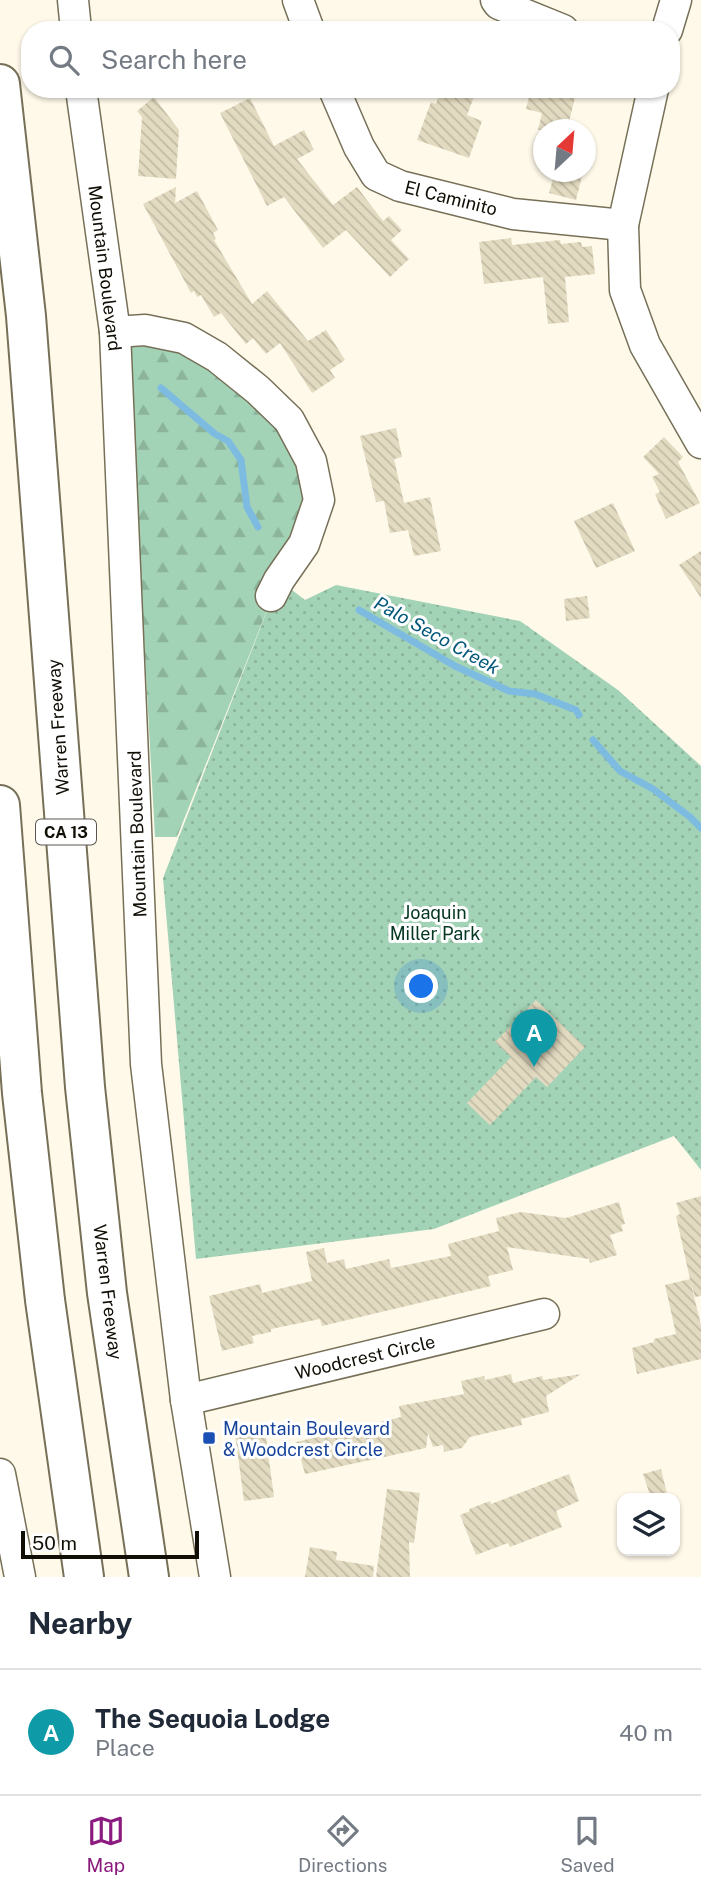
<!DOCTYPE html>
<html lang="en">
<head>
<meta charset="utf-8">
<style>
  body { margin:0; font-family:"Public Sans",sans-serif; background:#f6f6f7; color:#1f2937 }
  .controls { position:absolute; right:21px; bottom:21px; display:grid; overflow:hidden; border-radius:14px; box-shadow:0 2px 5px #0004 }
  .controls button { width:63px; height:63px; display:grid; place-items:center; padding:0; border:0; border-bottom:2px solid #e0e1e3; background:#fff; color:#1f2937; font:35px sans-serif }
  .compass { position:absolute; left:533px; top:119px; width:63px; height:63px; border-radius:50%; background:#fff; box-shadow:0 2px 5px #0004; rotate:26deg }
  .scale { position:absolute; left:21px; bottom:18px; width:178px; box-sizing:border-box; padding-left:7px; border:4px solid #100e05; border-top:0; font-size:19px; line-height:24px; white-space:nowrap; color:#100e05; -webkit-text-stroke:5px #fff; paint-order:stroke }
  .you { position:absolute; left:422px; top:987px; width:24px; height:24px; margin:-18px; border:5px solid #fff; border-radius:50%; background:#1a73e8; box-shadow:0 0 0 10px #1a73e833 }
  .badge { display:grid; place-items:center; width:46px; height:46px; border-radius:50%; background:#8b1b7f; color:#fff; font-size:23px; font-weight:700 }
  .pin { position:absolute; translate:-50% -58px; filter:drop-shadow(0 2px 4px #0008) }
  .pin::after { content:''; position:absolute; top:37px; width:24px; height:21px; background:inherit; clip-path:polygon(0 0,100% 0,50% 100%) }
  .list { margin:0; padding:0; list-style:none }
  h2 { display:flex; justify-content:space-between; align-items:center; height:91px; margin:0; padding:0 28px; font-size:30px }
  h2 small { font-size:23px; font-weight:400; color:#747a83 }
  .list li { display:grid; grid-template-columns:46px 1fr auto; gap:21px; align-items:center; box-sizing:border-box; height:126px; padding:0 28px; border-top:2px solid #e0e1e3 }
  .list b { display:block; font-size:26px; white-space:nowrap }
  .list p { margin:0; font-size:23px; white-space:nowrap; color:#747a83 }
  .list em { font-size:23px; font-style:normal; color:#747a83 }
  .icon { flex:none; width:38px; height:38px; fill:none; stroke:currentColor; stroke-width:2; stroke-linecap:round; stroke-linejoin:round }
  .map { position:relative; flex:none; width:701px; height:1577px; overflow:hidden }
  .search { position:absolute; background:#fff; box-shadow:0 2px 5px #0004; left:21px; right:21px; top:21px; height:77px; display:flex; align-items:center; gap:18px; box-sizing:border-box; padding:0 24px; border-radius:28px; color:#747a83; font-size:26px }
  .sheet { height:217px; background:#fff }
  nav { display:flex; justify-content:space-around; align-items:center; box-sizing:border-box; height:98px; border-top:2px solid #e0e1e3; background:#fff; font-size:19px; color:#747a83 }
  nav a { display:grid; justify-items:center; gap:4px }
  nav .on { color:#8b1b7f }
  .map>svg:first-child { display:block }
</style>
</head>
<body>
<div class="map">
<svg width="701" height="1577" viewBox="0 0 701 1577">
  <defs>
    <pattern id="forest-firs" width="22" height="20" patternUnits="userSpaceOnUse" patternTransform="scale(1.75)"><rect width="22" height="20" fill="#a3d3b6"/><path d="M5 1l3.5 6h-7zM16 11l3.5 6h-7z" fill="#8bb49b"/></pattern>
    <pattern id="park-dots" width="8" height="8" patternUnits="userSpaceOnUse" patternTransform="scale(1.75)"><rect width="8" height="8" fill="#a3d3b6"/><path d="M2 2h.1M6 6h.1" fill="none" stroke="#8bb49b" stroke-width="1.8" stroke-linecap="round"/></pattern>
    <pattern id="building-back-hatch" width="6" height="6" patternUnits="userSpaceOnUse" patternTransform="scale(1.75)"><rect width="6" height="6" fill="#e3dbc1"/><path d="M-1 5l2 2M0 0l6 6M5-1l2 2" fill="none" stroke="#c2bba4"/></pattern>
  </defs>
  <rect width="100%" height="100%" fill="#fef9e9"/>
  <polygon fill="url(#forest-firs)" points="146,330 259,390 319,500 279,580 177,837 155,837 127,331"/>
  <polygon fill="url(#park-dots)" points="279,580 305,600 336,585 520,621 618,690 701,766 701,1170 674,1136 434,1229 196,1259 163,878"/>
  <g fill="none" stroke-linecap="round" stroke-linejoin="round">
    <g stroke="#7dbce0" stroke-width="7">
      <polyline points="161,388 215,434 228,441 241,460 247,507 258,527"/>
      <polyline points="359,610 455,666 509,691 535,694 576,710 579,715"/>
      <polyline points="593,740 620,771 653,789 690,817 701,828"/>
    </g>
  </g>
  <g fill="url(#building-back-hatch)">
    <polygon points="441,89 477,89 467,115 482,121 469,158 417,140 431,102 436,104"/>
    <polygon points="531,89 577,89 567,130 538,130 542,113 526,109"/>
    <polygon points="154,97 179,130 176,179 138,176 142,117 137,111"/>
    <polygon points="250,98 274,146 304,130 314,150 297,159 333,205 357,187 383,221 389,216 402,230 391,240 409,259 390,277 346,230 323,248 284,197 267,206 220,113"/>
    <polygon points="555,172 583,172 576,200 549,193"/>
    <polygon points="176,187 175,203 197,191 218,230 213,233 216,239 214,240 252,304 267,291 308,341 326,330 345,360 330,370 335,378 312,393 280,343 266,354 253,338 246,344 221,313 214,317 201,295 197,297 194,291 191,293 143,204"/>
    <polygon points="511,238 512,245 560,240 561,244 581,242 582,247 592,246 595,274 565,277 569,322 548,324 543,277 484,284 479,242"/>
    <polygon points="396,428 402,457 394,459 404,503 430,497 441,551 414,556 408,530 390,533 384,501 376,502 360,436"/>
    <polygon points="664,437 683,457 678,462 700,503 666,519 655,494 660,492 652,477 659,474 643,457"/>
    <polygon points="613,503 635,551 596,568 574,521"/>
    <polygon points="701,551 701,598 679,565"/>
    <polygon points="587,596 590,618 566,621 564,599"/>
    <polygon points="536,1000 585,1047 547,1087 536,1077 490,1125 467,1103 511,1057 495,1042"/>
    <polygon points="701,1196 701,1296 695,1297 690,1280 701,1325 701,1359 637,1374 632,1348 654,1342 654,1339 676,1334 665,1285 690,1279 676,1216 680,1214 676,1203"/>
    <polygon points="619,1202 625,1224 621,1225 623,1231 610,1235 617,1255 590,1263 589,1259 507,1247 513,1270 488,1276 491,1286 322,1326 320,1319 271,1329 271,1332 252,1336 254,1343 222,1351 209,1296 260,1284 262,1293 312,1281 306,1252 324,1248 327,1263 344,1259 346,1269 389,1259 391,1268 451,1256 448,1244 499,1231 496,1218 521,1212 566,1218"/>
    <polygon points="511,1374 513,1383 542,1376 543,1380 581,1374 546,1396 549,1412 521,1419 522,1425 470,1437 462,1448 444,1452 443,1445 433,1447 428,1433 426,1448 305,1474 296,1442 401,1417 399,1406 464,1394 461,1381 484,1376 485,1380"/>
    <polygon points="264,1422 274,1497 244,1501 234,1426"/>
    <polygon points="661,1469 668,1498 651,1498 643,1474"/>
    <polygon points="569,1474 579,1501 556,1511 562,1527 510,1547 508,1543 476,1555 460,1515 470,1511 469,1509 490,1501 491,1504"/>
    <polygon points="387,1489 420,1493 414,1543 409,1542 410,1577 376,1577"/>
    <polygon points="310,1547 337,1552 336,1560 374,1566 373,1577 305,1577"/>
  </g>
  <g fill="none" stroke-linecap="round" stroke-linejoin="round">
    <g stroke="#777058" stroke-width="33">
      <g id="minor">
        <polyline points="73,0 76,30"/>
        <polyline points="298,0 309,30"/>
        <polyline points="496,0 499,4 563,30"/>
        <polyline points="667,30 676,0"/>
        <polyline points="81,89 115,332 146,1064 186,1400 215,1577"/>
        <polyline points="334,89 359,147 376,175 400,186 513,214 623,225"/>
        <polyline points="653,89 623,225 625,290 645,345 701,443"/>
        <polyline points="115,332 145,330 184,338 217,357 258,390 289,420 311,461 319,500 304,544 279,580 271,596"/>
        <polyline points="186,1400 544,1314"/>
        <polyline points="0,1474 20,1577"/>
      </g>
    </g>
    <g stroke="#777058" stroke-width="42">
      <g id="highway">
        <polyline points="0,84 26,316 85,1087 107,1293 149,1577"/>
        <polyline points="0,805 22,1093 45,1300 84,1577"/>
      </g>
    </g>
    <use href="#minor" stroke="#fff" stroke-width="30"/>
    <use href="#highway" stroke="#fff" stroke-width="38"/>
  </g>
  <rect fill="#1a4fb4" stroke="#fff" stroke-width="2.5" x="202" y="1431" width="14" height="14" rx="3.5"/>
  <g text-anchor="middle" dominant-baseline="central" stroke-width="6" stroke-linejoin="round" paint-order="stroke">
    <rect fill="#fff" stroke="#585650" stroke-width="2" x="36" y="819.5" width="60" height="25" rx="5"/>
    <g font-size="16" font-weight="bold" fill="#100e05">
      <text x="66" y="832">CA 13</text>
    </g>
    <g font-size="18" fill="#100e05" stroke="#fff">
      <text transform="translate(451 198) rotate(14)">El Caminito</text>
      <text transform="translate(105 268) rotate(83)">Mountain Boulevard</text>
      <text transform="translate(58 727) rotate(-94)">Warren Freeway</text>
      <text transform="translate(137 834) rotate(-92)">Mountain Boulevard</text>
      <text transform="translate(108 1292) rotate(83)">Warren Freeway</text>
      <text transform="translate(365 1357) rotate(-13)">Woodcrest Circle</text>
    </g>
    <g font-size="18" fill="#02361f" stroke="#fff">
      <text x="435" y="912">Joaquin<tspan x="435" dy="21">Miller Park</tspan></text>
    </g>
    <g font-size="18" fill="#164399" stroke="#fff" text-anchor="start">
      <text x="223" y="1428">Mountain Boulevard<tspan x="223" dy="21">&amp; Woodcrest Circle</tspan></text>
    </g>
    <g font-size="19" font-style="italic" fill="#03587b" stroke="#fff">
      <text transform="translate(437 635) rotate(29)">Palo Seco Creek</text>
    </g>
  </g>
</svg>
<div class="controls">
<button><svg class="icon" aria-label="layers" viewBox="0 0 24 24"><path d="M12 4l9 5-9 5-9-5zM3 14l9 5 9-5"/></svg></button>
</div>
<svg class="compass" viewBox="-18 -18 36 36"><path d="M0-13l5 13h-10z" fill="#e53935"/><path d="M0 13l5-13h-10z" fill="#747a83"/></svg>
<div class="scale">50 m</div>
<div class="you"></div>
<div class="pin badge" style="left:534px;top:1067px;background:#0f9aa8">A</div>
<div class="search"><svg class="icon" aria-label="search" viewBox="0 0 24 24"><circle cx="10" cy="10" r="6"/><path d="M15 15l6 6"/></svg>Search here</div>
</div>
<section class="sheet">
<h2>Nearby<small></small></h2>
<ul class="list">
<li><span class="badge" style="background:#0f9aa8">A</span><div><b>The Sequoia Lodge</b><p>Place</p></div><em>40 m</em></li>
</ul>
</section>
<nav>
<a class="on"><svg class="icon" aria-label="map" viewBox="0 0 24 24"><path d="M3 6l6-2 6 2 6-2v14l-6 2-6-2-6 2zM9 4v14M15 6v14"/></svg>Map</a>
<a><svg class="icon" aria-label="directions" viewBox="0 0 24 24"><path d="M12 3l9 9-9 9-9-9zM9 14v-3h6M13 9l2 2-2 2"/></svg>Directions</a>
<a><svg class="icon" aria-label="saved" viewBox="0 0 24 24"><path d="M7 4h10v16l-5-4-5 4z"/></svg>Saved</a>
</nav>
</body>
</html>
